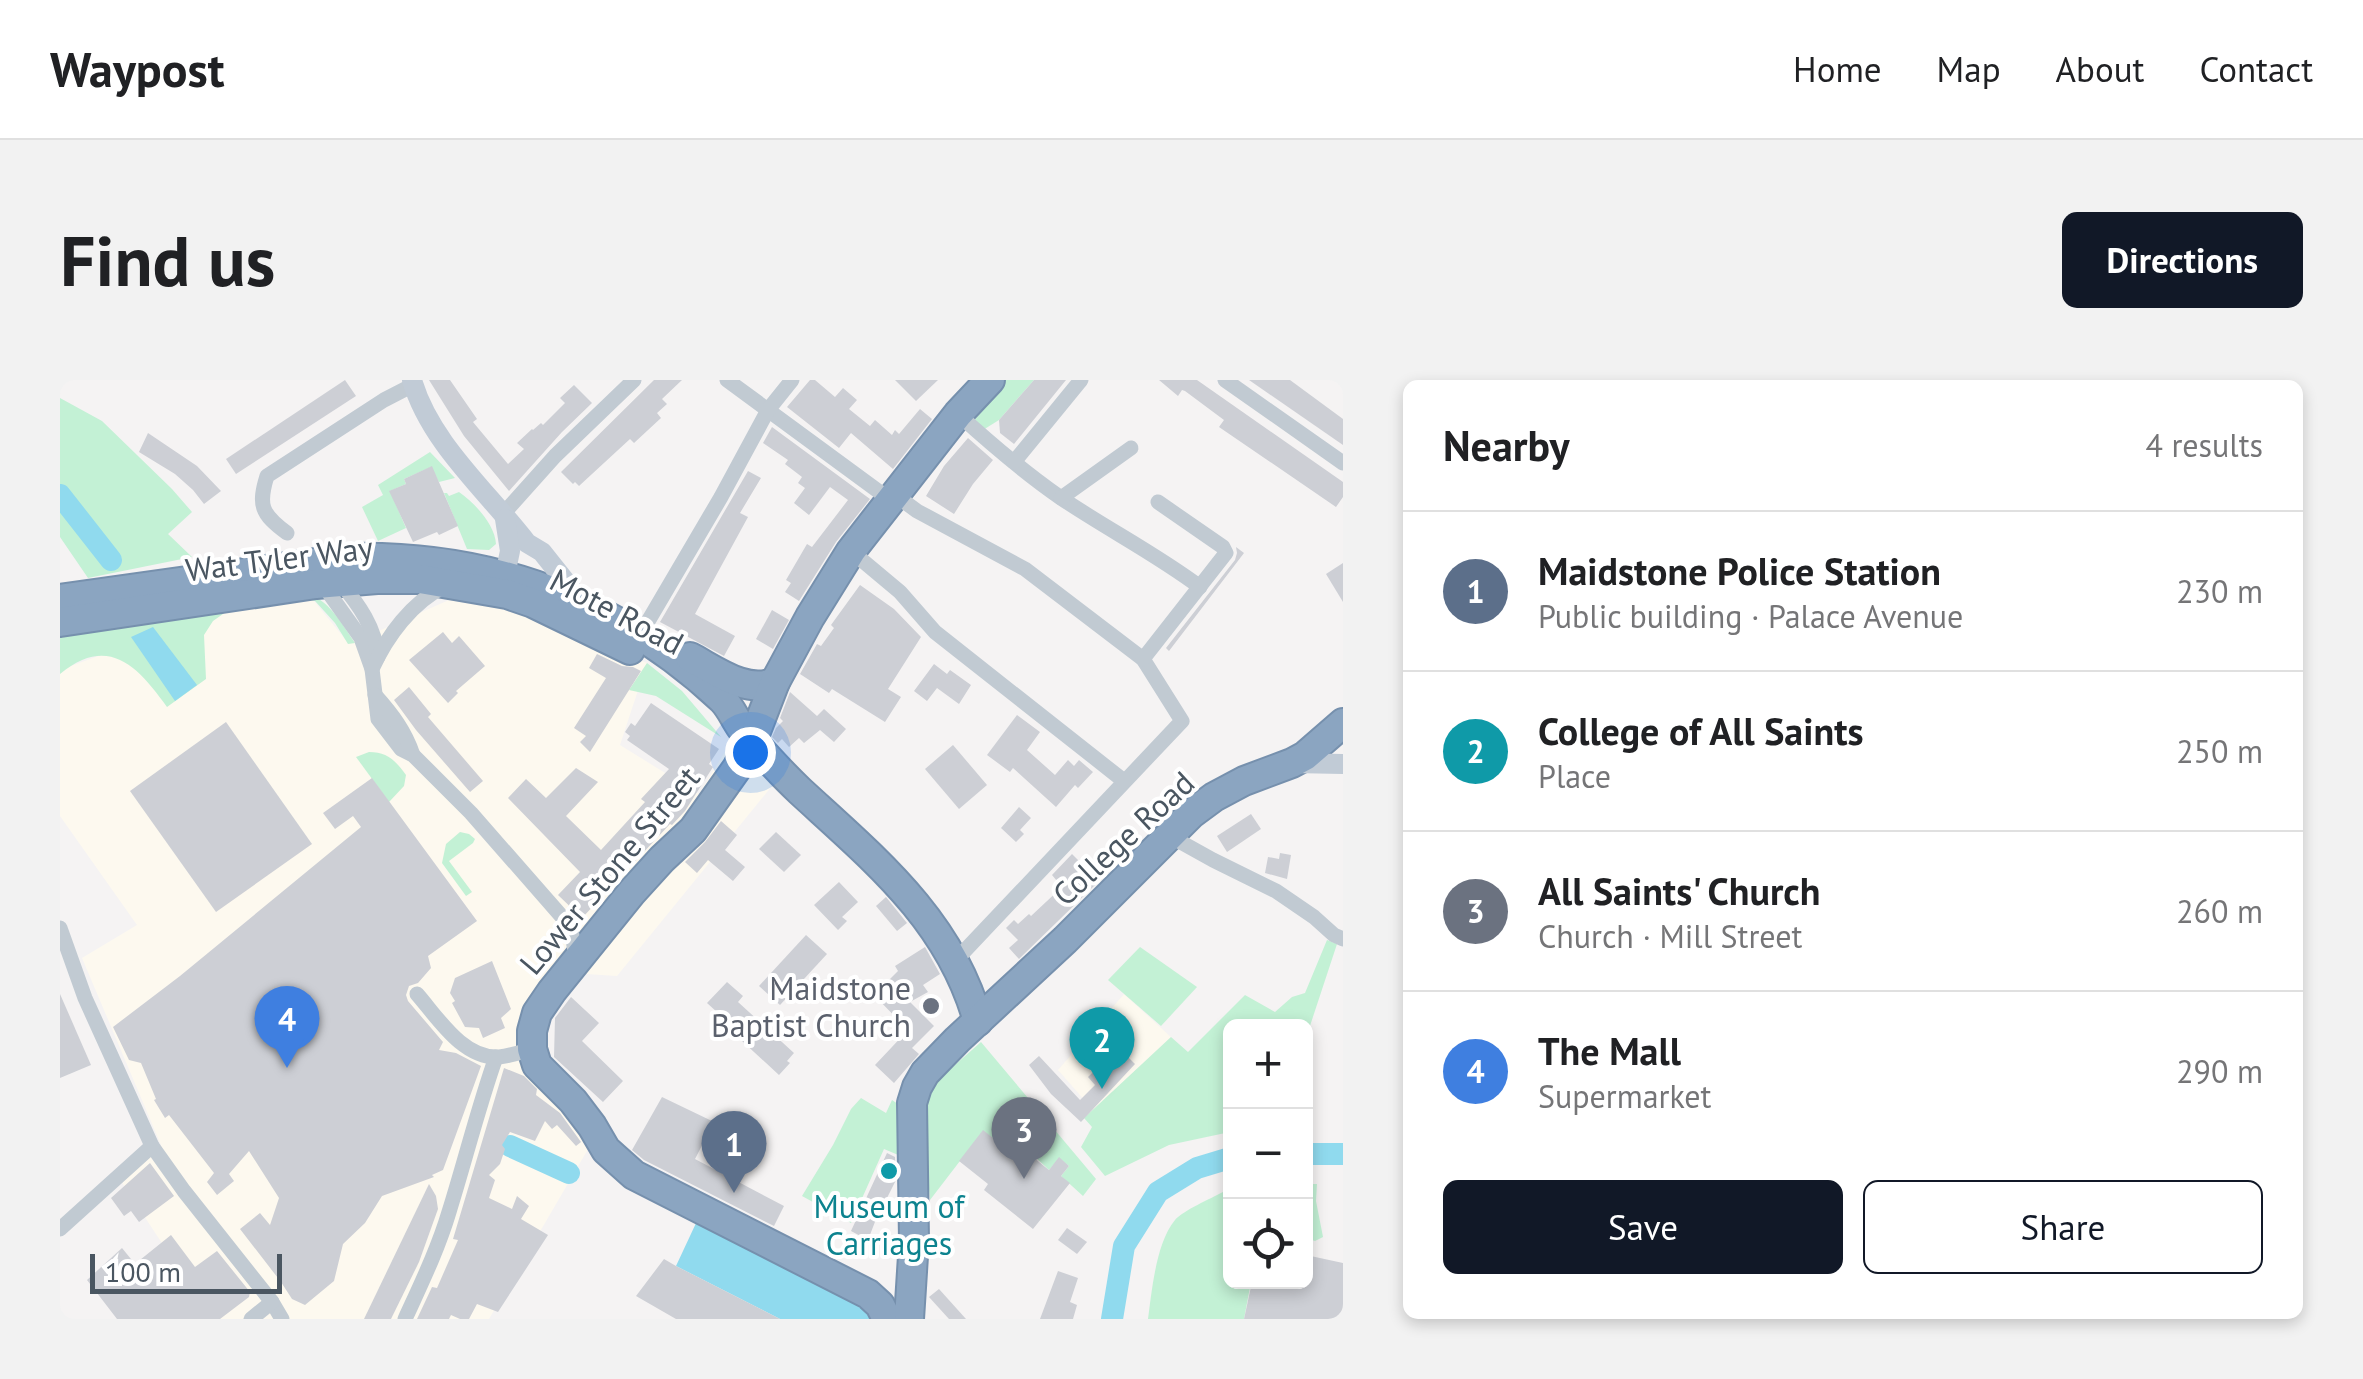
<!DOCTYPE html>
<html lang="en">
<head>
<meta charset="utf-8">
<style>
  body { margin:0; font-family:"PT Sans",sans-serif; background:#f2f2f2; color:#202124 }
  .controls { position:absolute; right:30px; bottom:30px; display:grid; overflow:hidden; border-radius:15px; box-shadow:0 5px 15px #0003 }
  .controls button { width:90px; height:90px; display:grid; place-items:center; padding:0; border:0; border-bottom:2px solid #e0e0e0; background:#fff; color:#202124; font:50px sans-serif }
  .scale { position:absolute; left:30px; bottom:25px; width:192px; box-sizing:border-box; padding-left:10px; border:5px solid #4a5661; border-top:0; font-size:28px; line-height:35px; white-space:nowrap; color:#4a5661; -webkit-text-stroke:8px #fff; paint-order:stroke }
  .you { position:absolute; left:690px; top:372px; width:35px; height:35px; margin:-25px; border:8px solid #fff; border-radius:50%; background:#1a73e8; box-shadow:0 0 0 15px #1a73e833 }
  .badge { display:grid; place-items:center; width:65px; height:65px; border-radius:50%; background:#111827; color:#fff; font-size:32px; font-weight:700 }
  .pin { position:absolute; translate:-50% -82px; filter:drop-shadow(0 2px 5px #0008) }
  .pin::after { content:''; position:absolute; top:52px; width:35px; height:30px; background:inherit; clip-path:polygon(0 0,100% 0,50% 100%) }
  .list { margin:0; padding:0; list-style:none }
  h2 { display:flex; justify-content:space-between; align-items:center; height:130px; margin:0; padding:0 40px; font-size:42px }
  h2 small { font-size:32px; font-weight:400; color:#757577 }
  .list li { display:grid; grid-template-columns:65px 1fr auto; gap:30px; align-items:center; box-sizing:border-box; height:160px; padding:0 40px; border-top:2px solid #e0e0e0 }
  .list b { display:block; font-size:38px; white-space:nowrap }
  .list p { margin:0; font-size:32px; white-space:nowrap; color:#757577 }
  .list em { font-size:32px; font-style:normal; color:#757577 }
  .actions { display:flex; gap:20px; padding:30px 40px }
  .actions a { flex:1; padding:22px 0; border:2px solid #111827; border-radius:15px; text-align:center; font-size:35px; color:#111827 }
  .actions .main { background:#111827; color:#fff }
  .icon { flex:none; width:55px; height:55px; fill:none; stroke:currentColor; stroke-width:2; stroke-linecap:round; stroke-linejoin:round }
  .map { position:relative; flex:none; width:1283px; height:939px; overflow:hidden; border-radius:15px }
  header { display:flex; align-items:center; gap:60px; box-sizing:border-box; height:140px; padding:0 50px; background:#fff; border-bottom:2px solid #e0e0e0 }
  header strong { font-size:48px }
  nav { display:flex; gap:55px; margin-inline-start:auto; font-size:35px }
  .intro { display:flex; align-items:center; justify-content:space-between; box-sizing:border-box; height:240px; padding:0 60px }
  h1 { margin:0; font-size:70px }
  .button { padding:25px 45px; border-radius:15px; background:#111827; color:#fff; font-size:35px; font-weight:700 }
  main { display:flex; gap:60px; padding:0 60px }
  aside { flex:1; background:#fff; border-radius:15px; box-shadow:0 5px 15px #0003 }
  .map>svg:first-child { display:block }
</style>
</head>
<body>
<header>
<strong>Waypost</strong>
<nav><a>Home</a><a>Map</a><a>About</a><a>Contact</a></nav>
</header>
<div class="intro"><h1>Find us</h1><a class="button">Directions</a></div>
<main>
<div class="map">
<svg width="1283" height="939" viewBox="0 0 1283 939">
  <rect width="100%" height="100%" fill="#f5f3f3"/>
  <g fill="#fdf9ef">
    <polygon points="235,216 254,221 289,264 389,220 464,233 587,283 560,365 639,414 669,365 716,401 557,596 526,594 487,634 488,671 531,764 429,939 152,939 59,798 101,765 22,578 77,545 0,436 0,294 8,287 173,227"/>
    <polygon points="1064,614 1111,657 1033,730 998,690"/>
  </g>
  <g fill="#c3f1d5">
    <polygon points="945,0 974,0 939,40 923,50 913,42"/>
    <polygon points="0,18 42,41 112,109 132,132 108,154 132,177 28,198 0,157"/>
    <polygon points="370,72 395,98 379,102 371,87 344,99 346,104 330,111 346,148 318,161 302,127 323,115 318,105"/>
    <path d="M399 112C415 123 435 145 436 164L429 170 407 169 384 113H387L389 116Z"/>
    <path d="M236 212C266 213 280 241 295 263L288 264 275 243 255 221 235 216 173 227 153 241 144 255 146 299 107 327C78 287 49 254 0 294V249Z"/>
    <polygon points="587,283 622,311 661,357 596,316 569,310"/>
    <path d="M309 372C327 372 335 380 346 395L344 406 329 422 296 377Z"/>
    <polygon points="400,452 409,454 415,459 413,463 389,481 412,512 406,516 382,483 386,464"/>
    <polygon points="1267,560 1277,564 1246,658 1246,646 1170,646 1170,752 1109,765 1045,796 1021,767 1032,747 1024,738 1111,657 1128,672 1185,615 1215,632 1232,617 1245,613"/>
    <polygon points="1080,567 1137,607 1101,646 1048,600"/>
    <polygon points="921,662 1036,799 1023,816 1001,796 1009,786 999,778 989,790 942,746 933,758 923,751 870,820 861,715"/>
    <polygon points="801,718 826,733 832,720 851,733 843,777 824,769 791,843 742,816 773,765 791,729"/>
    <polygon points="1246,804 1257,804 1256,821 1263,857 1255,861 1246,858"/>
    <path d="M1170 810V902H1191L1184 939H1088C1092 910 1096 863 1115 840 1124 830 1150 819 1163 812Z"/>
  </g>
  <g fill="#90daee">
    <polygon points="93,247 137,305 115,321 71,257"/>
    <polygon points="637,841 807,926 814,939 720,939 616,886"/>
  </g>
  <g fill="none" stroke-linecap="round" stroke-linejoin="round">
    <g stroke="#90daee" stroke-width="22">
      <polyline points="0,115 51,180"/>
      <polyline points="450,766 509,793"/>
      <polyline points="1246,774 1283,774"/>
      <polyline points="1052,939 1064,866 1098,812 1137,788 1170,778"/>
    </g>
  </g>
  <g fill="#cdcfd5">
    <polygon points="285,0 296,16 176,94 166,79"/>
    <polygon points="369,0 390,0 417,39 413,42 448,84 464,69 457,63 472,49 473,50 481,43 483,45 505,23 500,18 514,5 532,23 502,52 449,111 404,56"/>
    <polygon points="594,0 622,0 602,19 607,24 597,33 601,38 574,63 570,59 519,106 515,102 513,104 501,92"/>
    <polygon points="750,0 755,0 775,17 783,8 797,20 789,29 810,46 815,40 832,55 835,50 839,54 860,29 872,39 833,89 791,53 779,68 727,27"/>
    <polygon points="835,0 878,0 856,21"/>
    <polygon points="974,0 1006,0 954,64 940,53 939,40"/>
    <polygon points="1099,0 1137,0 1283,102 1283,117 1276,127 1159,47 1164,40 1125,11 1122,10 1118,16"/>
    <polygon points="1189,0 1230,0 1283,39 1283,65"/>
    <polygon points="712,47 810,119 776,162 739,221 725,212 731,203 726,200 747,164 752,167 788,120 770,107 749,135 734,123 745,108 738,103 742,97 725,84 728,80 703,63"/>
    <polygon points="88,53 137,86 161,111 144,124 133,110 115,94 79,72"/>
    <polygon points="908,58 933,80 913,104 894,134 866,116 884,86"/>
    <polygon points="372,86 398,146 379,155 377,152 353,162 329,111 346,104 344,99"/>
    <polygon points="688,91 701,98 680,133 688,137 635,234 675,256 664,276 600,242"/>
    <polygon points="1176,167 1184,173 1109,271 1106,268 1175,180 1177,173"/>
    <polygon points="1283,183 1283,222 1266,194"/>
    <polygon points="800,205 834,229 861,257 828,309 841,317 825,342 772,309 769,313 740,294 757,264 761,266 774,248 771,245"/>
    <polygon points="712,230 729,240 713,269 696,259"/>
    <polygon points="383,252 392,263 399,256 425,286 396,311 398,313 388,323 349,280"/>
    <polygon points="537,274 562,286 573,287 581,291 530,372 520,362 526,356 514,348 546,298 529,288"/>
    <polygon points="874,284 887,294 890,290 911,305 899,324 877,308 867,321 854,311"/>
    <polygon points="349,307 371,334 368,337 423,401 410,412 356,350 334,320"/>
    <polygon points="730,312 757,336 764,329 786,349 774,362 760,350 744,363 739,358 729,367 722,359 718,363 712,357 716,348 723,341 720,338"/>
    <polygon points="591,323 659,369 649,384 653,387 625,431 612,445 610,444 522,538 498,515 520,492 448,418 466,399 486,418 516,388 538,402 506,436 541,470 585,422 581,419 609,389 567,360 570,356 565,352 571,343 575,346"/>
    <polygon points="957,335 980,352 967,370 995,395 1008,380 1014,386 1019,380 1033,392 1018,408 1015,405 996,427 953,388 950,392 927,375"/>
    <polygon points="166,342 252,464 156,532 70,411"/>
    <polygon points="893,365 927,405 899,429 865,389"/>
    <polygon points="312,398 417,541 368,576 371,588 358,603 349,606 346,615 348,621 383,662 379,670 396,673 421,686 383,790 372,795 374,797 322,816 305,843 283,864 274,901 245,925 232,919 221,902 180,849 200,833 210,845 219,818 189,771 169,794 174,801 157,815 147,802 154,793 109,735 105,738 94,720 96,719 81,683 69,680 53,647 120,596 301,447 293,436 275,449 263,433"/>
    <polygon points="959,427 971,438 960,450 964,454 956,462 941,448"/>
    <polygon points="1191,434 1201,449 1167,472 1157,456"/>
    <polygon points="661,441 677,455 665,470 685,487 673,501 648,480 637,493 625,482 645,462"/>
    <polygon points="716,452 741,475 724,492 699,469"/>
    <polygon points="1220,473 1231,475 1227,499 1205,493 1208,477 1219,479"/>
    <polygon points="1012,474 1020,482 1016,485 1035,505 959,579 949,568 958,560 946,548 954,540 958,544 969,534 971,536 1002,507 992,495"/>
    <polygon points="779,502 798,522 782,537 787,541 778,550 754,525"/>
    <polygon points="826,517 847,543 837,551 816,526"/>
    <polygon points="746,555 767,574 720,625 699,606"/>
    <polygon points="865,567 880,594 863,605 868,612 850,622 874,646 852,668 859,674 834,703 815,685 848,650 814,615 838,591 835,586"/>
    <polygon points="432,581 451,629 441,638 445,648 423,658 419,648 405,647 392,623 395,621 390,613 395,598"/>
    <polygon points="667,602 683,616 678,622 734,673 727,681 730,683 719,695 668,648 663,653 650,642 658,633 647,623"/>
    <polygon points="0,614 31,685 0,698"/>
    <polygon points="511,617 539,643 522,661 563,701 543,722 494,677 495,638"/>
    <polygon points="1062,664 1071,674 1068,677 1075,684 1021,742 991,714 969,685 979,676 1020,720 1035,705 1028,697"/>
    <polygon points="444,688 464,696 477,709 476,715 500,733 521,762 516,766 497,745 492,749 485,741 475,761 450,752 442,765 445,769 440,784 429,795 435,800 429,818 452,829 457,816 469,826 461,839 488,855 438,932 417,924 409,939 400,939 391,935 389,939 357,939 372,907 377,908 398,860 393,859"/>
    <polygon points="602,717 654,742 635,779 724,826 714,846 584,780 572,770"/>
    <polygon points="942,746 954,755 950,759 989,790 999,777 1009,786 1001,796 1010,803 973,849 924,810 928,804 899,781 923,750 933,758"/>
    <polygon points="827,773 835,777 836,800 825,822 832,825 826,838 818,834 808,860 791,851"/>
    <polygon points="90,783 114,816 79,842 71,831 64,836 51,818"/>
    <polygon points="369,804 376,816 378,829 359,882 331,939 304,939"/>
    <polygon points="1007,848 1027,862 1017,874 998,860"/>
    <polygon points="111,855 135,887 157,871 190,912 189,917 160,939 57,939 27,900 62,868 75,884"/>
    <polygon points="1246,875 1283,883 1283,939 1184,939 1192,902 1246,902"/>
    <polygon points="604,879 616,886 720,939 616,939 576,916"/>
    <polygon points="998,891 1018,898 1010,922 1017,925 1013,939 980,939"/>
    <polygon points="879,909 906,939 889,939 869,917"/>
  </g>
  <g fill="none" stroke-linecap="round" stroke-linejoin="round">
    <g stroke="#7690ad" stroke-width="32">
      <g id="highway">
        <path d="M0 219 290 178C434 175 557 221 662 319 672 329 675 340 683 350 701 371 720 392 740 411 814 479 890 540 918 641"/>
        <polyline points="0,242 256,204 317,199 360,199 447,214 473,223 570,270"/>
        <path d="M630 277C655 290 687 315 715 302"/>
        <polyline points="827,939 820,925 808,914 574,795 546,770 532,746 513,721 477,685 472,669 472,651 477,633 492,611 572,512 602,479 633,450 677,388 693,359 715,302 750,237 791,171 898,34 930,0"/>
        <polyline points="849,939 854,860 852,723 857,707 865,693 897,660 1005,560 1131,434 1154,417 1184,401 1232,383 1245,376 1283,343"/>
      </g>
    </g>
    <g stroke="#c1cad2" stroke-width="15">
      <polyline points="667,0 829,119"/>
      <polyline points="1165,0 1283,83"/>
      <path d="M898 34C931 64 965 93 1001 118 1047 149 1096 174 1140 207"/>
      <polyline points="954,82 1021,0"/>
      <polyline points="834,114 857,131 965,189 1083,279 1122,341 896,580"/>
      <polyline points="1001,118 1071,68"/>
      <polyline points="444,133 495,76 574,0"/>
      <path d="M227 153C201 134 198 125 207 96L324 20 353 5"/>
      <polyline points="791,171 840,212 875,252 1064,401"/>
      <polyline points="261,202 301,258 312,289 318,339 341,369 353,375 411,433 510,546 517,580"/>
      <path d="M280 202C299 225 315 247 318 277"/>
      <polyline points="580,255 661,117 708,30 732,0"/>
      <polyline points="1083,279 1166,173 1163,167 1098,122"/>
      <path d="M312 289C327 256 352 222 385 206"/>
      <path d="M315 315C332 334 345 351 353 375"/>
      <polyline points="1108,455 1153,480 1216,511 1254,537 1274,555 1283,559"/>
      <polyline points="0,548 25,618 92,766 124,811 212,922 222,939"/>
      <path d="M357 614C378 638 403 679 439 677 450 676 461 672 472 669"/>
      <polyline points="0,849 92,766"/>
      <polyline points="191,939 212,922"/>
      <path d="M345 939C361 904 378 869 389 832 405 781 418 728 436 677"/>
    </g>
    <g stroke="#c1cbd6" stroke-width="20">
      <path d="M352 0C370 63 428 112 467 163L482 172 521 221"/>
      <polyline points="445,139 450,171 445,195 446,209"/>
      <polyline points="1232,383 1283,384"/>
    </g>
    <use href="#highway" stroke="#8ba5c1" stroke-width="28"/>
  </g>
  <circle fill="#6b7280" stroke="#fff" stroke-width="4" cx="871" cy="626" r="10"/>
  <circle fill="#0f9aa8" stroke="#fff" stroke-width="4" cx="829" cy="791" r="10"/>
  <g text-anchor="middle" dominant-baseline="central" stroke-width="8" stroke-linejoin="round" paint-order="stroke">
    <g font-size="32" fill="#4a5661" stroke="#fff">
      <text transform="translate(219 178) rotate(-7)">Wat Tyler Way</text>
      <text transform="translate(557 231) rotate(28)">Mote Road</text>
      <text transform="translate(1063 458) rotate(-43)">College Road</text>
      <text transform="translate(549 490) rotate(-50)">Lower Stone Street</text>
    </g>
    <g font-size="32" fill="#5b616d" stroke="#fff" text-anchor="end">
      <text x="851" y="608">Maidstone<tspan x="851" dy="37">Baptist Church</tspan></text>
    </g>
    <g font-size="32" fill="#0d838f" stroke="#fff">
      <text x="829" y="826">Museum of<tspan x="829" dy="37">Carriages</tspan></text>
    </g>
  </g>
</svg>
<div class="controls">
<button>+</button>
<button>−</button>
<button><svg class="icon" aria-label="locate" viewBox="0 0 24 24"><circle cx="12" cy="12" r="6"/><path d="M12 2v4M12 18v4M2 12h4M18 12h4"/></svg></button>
</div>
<div class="scale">100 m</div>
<div class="you"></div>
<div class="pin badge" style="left:674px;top:813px;background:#5c6f8a">1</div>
<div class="pin badge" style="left:1042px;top:709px;background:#0f9aa8">2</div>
<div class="pin badge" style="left:964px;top:799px;background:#6b7280">3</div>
<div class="pin badge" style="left:227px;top:688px;background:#3f7fe0">4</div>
</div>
<aside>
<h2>Nearby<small>4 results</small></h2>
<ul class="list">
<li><span class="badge" style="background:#5c6f8a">1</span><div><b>Maidstone Police Station</b><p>Public building · Palace Avenue</p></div><em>230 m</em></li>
<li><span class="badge" style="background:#0f9aa8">2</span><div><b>College of All Saints</b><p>Place</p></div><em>250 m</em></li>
<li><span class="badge" style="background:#6b7280">3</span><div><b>All Saints' Church</b><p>Church · Mill Street</p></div><em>260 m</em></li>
<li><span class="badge" style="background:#3f7fe0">4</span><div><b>The Mall</b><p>Supermarket</p></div><em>290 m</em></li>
</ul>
<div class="actions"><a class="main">Save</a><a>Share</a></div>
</aside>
</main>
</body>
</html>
